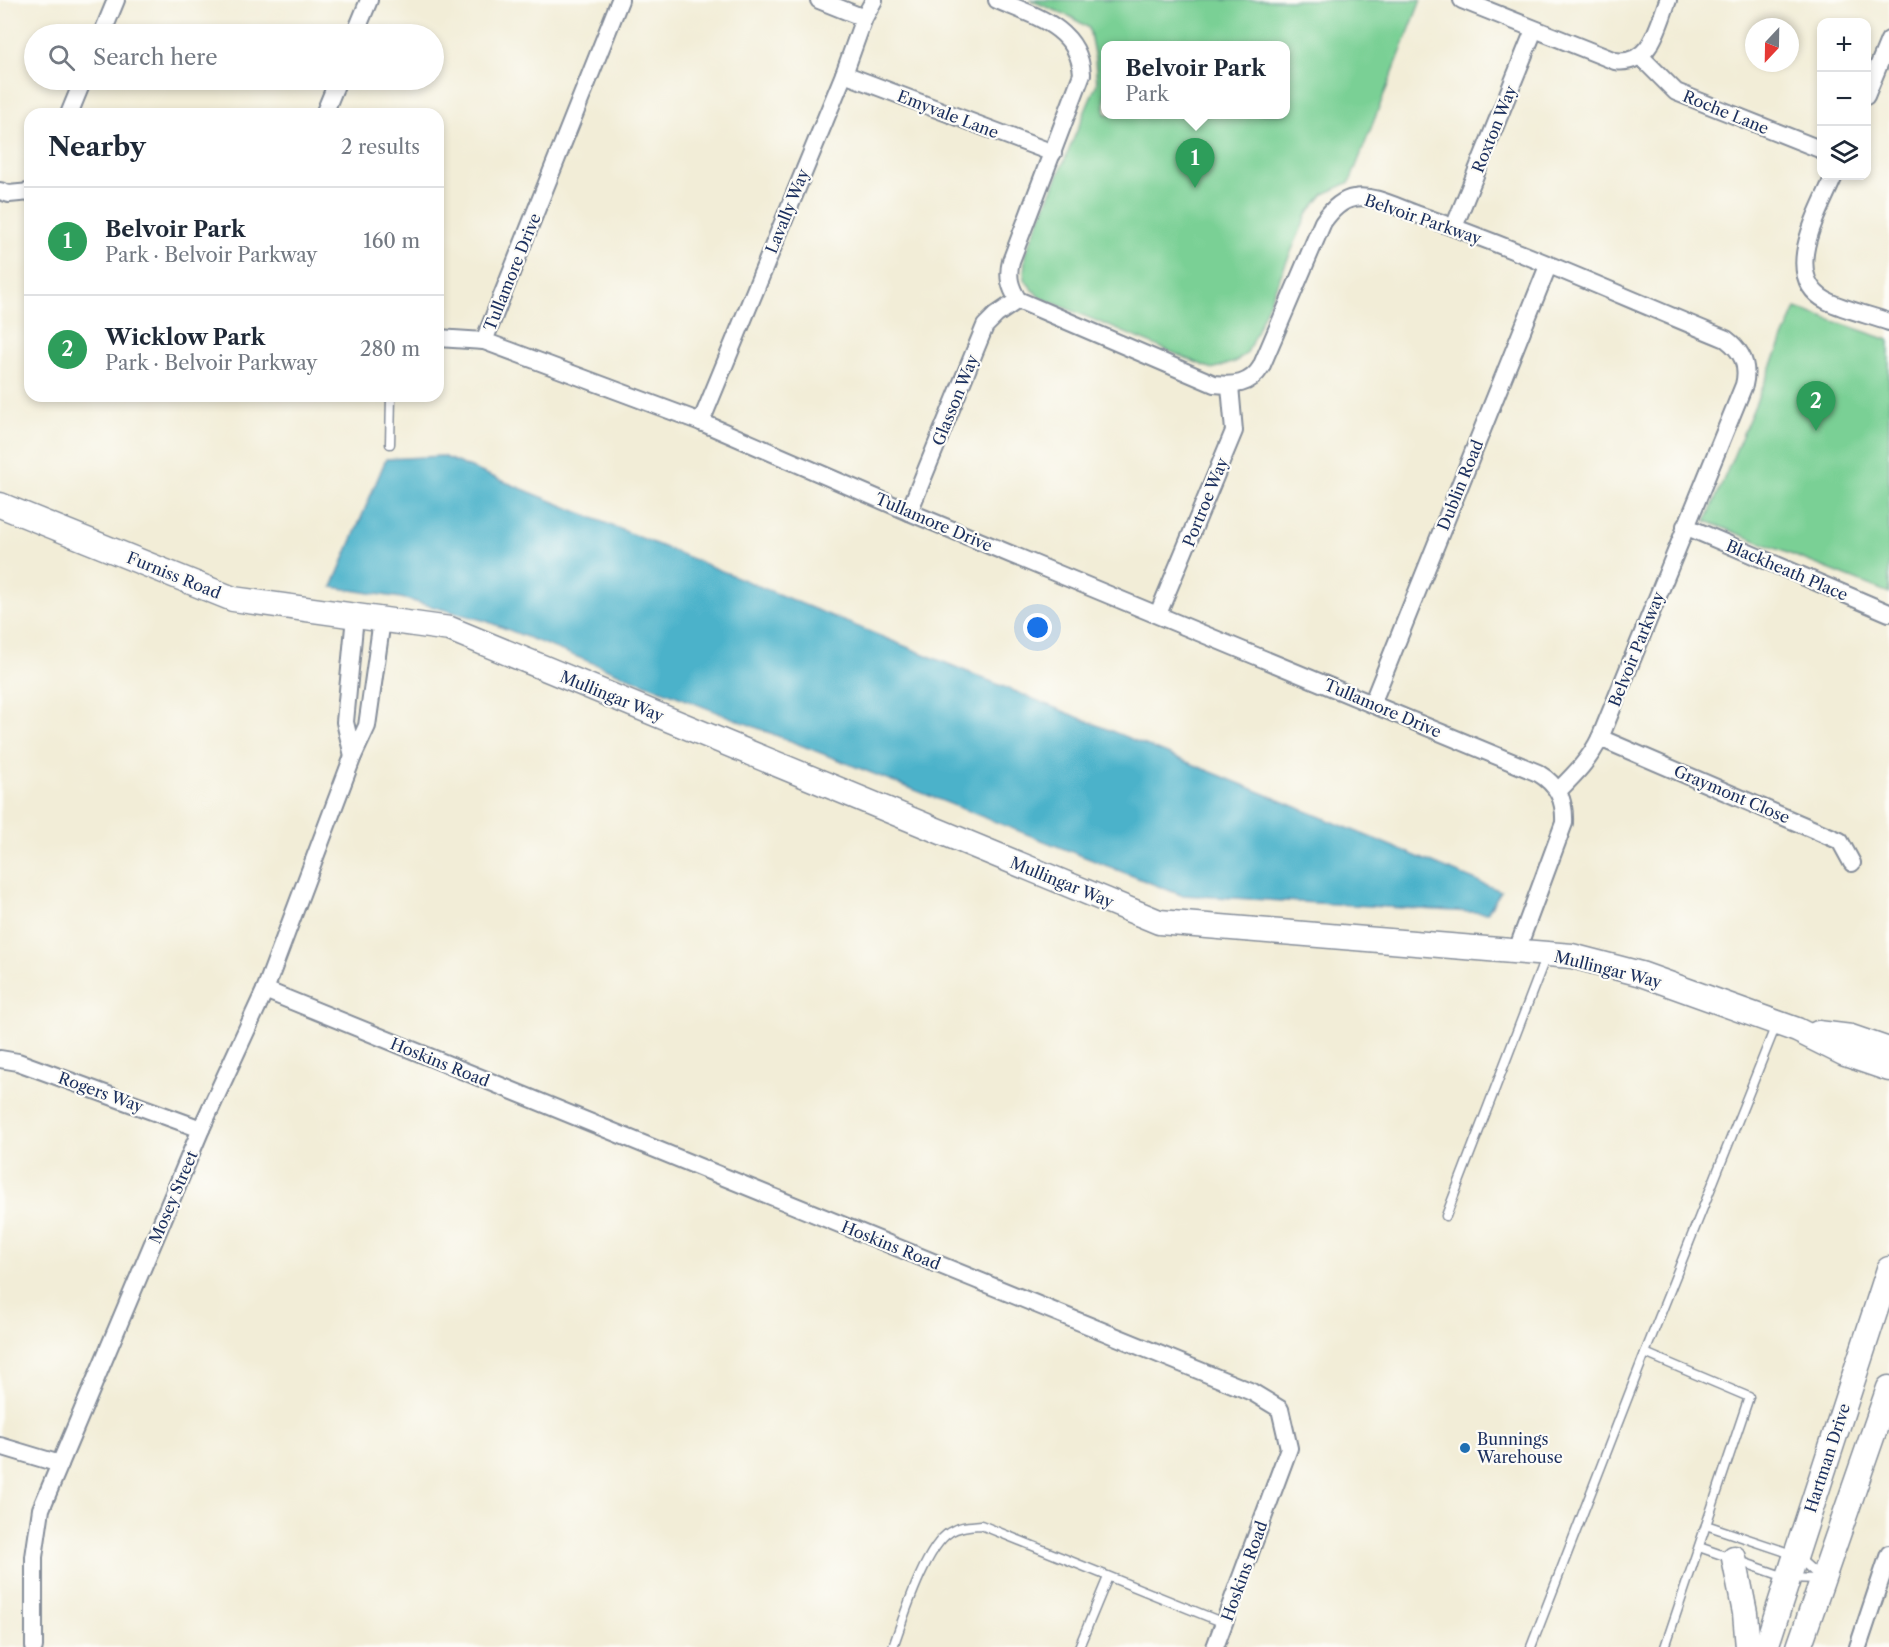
<!DOCTYPE html>
<html lang="en">
<head>
<meta charset="utf-8">
<style>
  body { margin:0; font-family:"Libre Caslon Text",serif; background:#f2f2f3; color:#1f2937 }
  .controls { position:absolute; right:18px; top:18px; display:grid; overflow:hidden; border-radius:12px; box-shadow:0 3px 9px #0003 }
  .controls button { width:54px; height:54px; display:grid; place-items:center; padding:0; border:0; border-bottom:2px solid #e0e1e3; background:#fff; color:#1f2937; font:30px sans-serif }
  .compass { position:absolute; left:1745px; top:18px; width:54px; height:54px; border-radius:50%; background:#fff; box-shadow:0 3px 9px #0003; rotate:202deg }
  .you { position:absolute; left:1038px; top:628px; width:21px; height:21px; margin:-15px; border:4px solid #fff; border-radius:50%; background:#1a73e8; box-shadow:0 0 0 9px #1a73e833 }
  .badge { display:grid; place-items:center; width:39px; height:39px; border-radius:50%; background:#1a73e8; color:#fff; font-size:20px; font-weight:700 }
  .pin { position:absolute; translate:-50% -50px; filter:drop-shadow(0 2px 3px #0008) }
  .pin::after { content:''; position:absolute; top:32px; width:21px; height:18px; background:inherit; clip-path:polygon(0 0,100% 0,50% 100%) }
  .popup { position:absolute; left:1101px; top:41px; width:189px; height:78px; box-sizing:border-box; display:grid; place-content:center; border-radius:12px; background:#fff; filter:drop-shadow(0 2px 4px #0005); font-size:20px; white-space:nowrap; color:#747a83 }
  .popup b { font-size:22px; color:#1f2937 }
  .popup::after { content:''; position:absolute; left:50%; top:100%; margin-left:-12px; border:12px solid transparent; border-top-color:#fff }
  .list { margin:0; padding:0; list-style:none }
  h2 { display:flex; justify-content:space-between; align-items:center; height:78px; margin:0; padding:0 24px; font-size:26px }
  h2 small { font-size:20px; font-weight:400; color:#747a83 }
  .list li { display:grid; grid-template-columns:39px 1fr auto; gap:18px; align-items:center; box-sizing:border-box; height:108px; padding:0 24px; border-top:2px solid #e0e1e3 }
  .list b { display:block; font-size:22px; white-space:nowrap }
  .list p { margin:0; font-size:20px; white-space:nowrap; color:#747a83 }
  .list em { font-size:20px; font-style:normal; color:#747a83 }
  .icon { flex:none; width:33px; height:33px; fill:none; stroke:currentColor; stroke-width:2; stroke-linecap:round; stroke-linejoin:round }
  .map { position:relative; flex:none; width:1889px; height:1647px; overflow:hidden }
  .search { position:absolute; background:#fff; box-shadow:0 3px 9px #0003; left:24px; top:24px; width:420px; height:66px; display:flex; align-items:center; gap:15px; box-sizing:border-box; padding:0 21px; border-radius:33px; color:#747a83; font-size:22px }
  .panel { position:absolute; background:#fff; box-shadow:0 3px 9px #0003; left:24px; top:108px; width:420px; height:294px; border-radius:18px }
  .map>svg:first-child { display:block }
</style>
</head>
<body>
<div class="map">
<svg width="1889" height="1647" viewBox="0 0 1889 1647">
  <rect width="100%" height="100%" fill="#fdfcf7"/>
  <filter id="ink" filterUnits="userSpaceOnUse"><feTurbulence type="fractalNoise" baseFrequency=".0167" numOctaves="2"/><feDisplacementMap in="SourceGraphic" scale="12" xChannelSelector="R" yChannelSelector="G"/><feConvolveMatrix kernelMatrix="1 2 1 2 8 2 1 2 1" color-interpolation-filters="sRGB"/></filter>
  <filter id="wash" filterUnits="userSpaceOnUse"><feTurbulence type="fractalNoise" baseFrequency=".008" numOctaves="4" result="noise"/><feDisplacementMap in="SourceGraphic" scale="24" xChannelSelector="R" yChannelSelector="G"/><feGaussianBlur stdDeviation="1.35" result="paint"/><feColorMatrix in="noise" values="0 0 0 0 0 0 0 0 0 0 0 0 0 0 0 0 0 1.4 0 .05"/><feComposite in="paint" operator="in"/></filter>
  <g filter="url(#wash)">
    <rect width="100%" height="100%" fill="#f2edd7"/>
    <g fill="#7ad095" stroke="#4a807a" stroke-width="1.5" fill-rule="evenodd">
      <path d="M1030 0H1421L1350 182 1324 194 1308 213 1247 353 1235 362 1212 369 1039 297 1024 279 1025 254 1097 83 1095 59 1089 28 1071 17ZM1285 45V114H1105V45Z"/>
      <polygon points="1796,308 1889,340 1889,593 1706,521"/>
    </g>
    <polygon fill="#4bb2ca" stroke="#337094" stroke-width="1.5" points="442,456 1501,891 1487,913 1181,895 486,621 401,598 332,587 386,459"/>
  </g>
  <g filter="url(#ink)">
    <g fill="none" stroke-linecap="round" stroke-linejoin="round">
      <g stroke="#868e9a" stroke-width="11">
        <g id="lane">
          <polyline points="390,444 391,396"/>
          <polyline points="1446,1216 1546,956"/>
          <polyline points="1645,1353 1776,1025"/>
          <polyline points="1706,1525 1795,1555 1820,1577"/>
          <polyline points="1699,1547 1788,1578 1819,1579"/>
          <path d="M893 1647C903 1619 925 1547 950 1532 959 1526 970 1526 981 1525L1224 1623"/>
          <polyline points="1079,1647 1108,1577"/>
          <polyline points="1531,1647 1645,1353 1749,1397 1665,1647"/>
        </g>
      </g>
      <g stroke="#868e9a" stroke-width="20">
        <g id="street">
          <path d="M620 0 484 341 701 422 909 512 1538 773C1558 785 1565 800 1564 823L1517 950"/>
          <polyline points="819,0 864,18"/>
          <path d="M997 0C1034 16 1079 27 1082 74L1011 261C1007 277 1010 287 1018 300L1214 384C1234 386 1250 385 1261 367L1323 222C1330 212 1341 200 1354 198 1374 194 1398 208 1416 214 1521 250 1623 297 1726 339 1742 351 1749 365 1744 385L1600 738C1590 759 1575 774 1558 791"/>
          <path d="M1462 0 1615 61C1651 66 1658 26 1668 0"/>
          <polyline points="102,34 116,0"/>
          <polyline points="355,34 369,0"/>
          <polyline points="1641,57 1676,92 1822,150"/>
          <polyline points="844,74 1053,153"/>
          <polyline points="1866,96 1889,40"/>
          <polyline points="69,114 83,80"/>
          <polyline points="324,114 338,80"/>
          <path d="M1834 176C1820 210 1779 276 1827 301 1846 310 1869 315 1889 322"/>
          <polyline points="0,191 9,194 30,192"/>
          <polyline points="1454,227 1534,30"/>
          <polyline points="438,338 484,341"/>
          <polyline points="701,422 844,74 864,18 874,0"/>
          <polyline points="909,512 985,326 996,315 1018,300"/>
          <polyline points="1685,526 1889,613"/>
          <polyline points="1158,614 1234,431 1230,386"/>
          <polyline points="1372,704 1548,266"/>
          <polyline points="1600,738 1840,841 1852,863"/>
          <polyline points="353,756 345,722 355,616"/>
          <polyline points="265,990 1252,1392 1280,1409 1289,1448 1215,1647"/>
          <polyline points="0,1059 18,1062 201,1129"/>
          <polyline points="0,1446 60,1464"/>
          <polyline points="34,1647 34,1557 41,1509 201,1129 265,990 353,756 367,726 382,620"/>
          <polyline points="1858,1647 1889,1554"/>
        </g>
      </g>
      <g stroke="#868e9a" stroke-width="27">
        <g id="secondary">
          <polyline points="0,505 233,599 450,629 1159,922 1572,956 1641,974 1797,1030 1845,1054 1889,1069"/>
          <polyline points="1818,1033 1851,1037 1889,1050"/>
          <polyline points="1734,1558 1745,1613 1748,1647"/>
          <polyline points="1766,1647 1889,1269"/>
          <polyline points="1799,1647 1889,1388"/>
        </g>
      </g>
      <use href="#lane" stroke="#fff" stroke-width="8"/>
      <use href="#street" stroke="#fff" stroke-width="16"/>
      <use href="#secondary" stroke="#fff" stroke-width="24"/>
    </g>
  </g>
  <circle fill="#1f6fb2" stroke="#fdfcf7" stroke-width="2" cx="1465" cy="1448" r="6"/>
  <g text-anchor="middle" dominant-baseline="central" stroke-width="4.5" stroke-linejoin="round" paint-order="stroke">
    <g font-size="16" fill="#1b2f5e" stroke="#fdfcf7">
      <text transform="translate(1726 112) rotate(22)">Roche Lane</text>
      <text transform="translate(948 114) rotate(21)">Emyvale Lane</text>
      <text transform="translate(1494 129) rotate(-68)">Roxton Way</text>
      <text transform="translate(787 211) rotate(-68)">Lavally Way</text>
      <text transform="translate(1423 219) rotate(19)">Belvoir Parkway</text>
      <text transform="translate(512 272) rotate(-68)">Tullamore Drive</text>
      <text transform="translate(955 400) rotate(-68)">Glasson Way</text>
      <text transform="translate(1460 485) rotate(-68)">Dublin Road</text>
      <text transform="translate(1205 502) rotate(-68)">Portroe Way</text>
      <text transform="translate(934 522) rotate(23)">Tullamore Drive</text>
      <text transform="translate(1787 570) rotate(23)">Blackheath Place</text>
      <text transform="translate(174 575) rotate(22)">Furniss Road</text>
      <text transform="translate(1636 649) rotate(-68)">Belvoir Parkway</text>
      <text transform="translate(612 696) rotate(22)">Mullingar Way</text>
      <text transform="translate(1383 708) rotate(23)">Tullamore Drive</text>
      <text transform="translate(1732 794) rotate(23)">Graymont Close</text>
      <text transform="translate(1062 882) rotate(22)">Mullingar Way</text>
      <text transform="translate(1608 969) rotate(14)">Mullingar Way</text>
      <text transform="translate(440 1062) rotate(22)">Hoskins Road</text>
      <text transform="translate(101 1092) rotate(20)">Rogers Way</text>
      <text transform="translate(173 1197) rotate(-67)">Mosey Street</text>
      <text transform="translate(891 1245) rotate(22)">Hoskins Road</text>
      <text transform="translate(1827 1458) rotate(-72)">Hartman Drive</text>
      <text transform="translate(1244 1571) rotate(-70)">Hoskins Road</text>
    </g>
    <g font-size="16" fill="#1b2f5e" stroke="#fdfcf7" text-anchor="start">
      <text x="1477" y="1439">Bunnings<tspan x="1477" dy="18">Warehouse</tspan></text>
    </g>
  </g>
</svg>
<div class="controls">
<button>+</button>
<button>−</button>
<button><svg class="icon" aria-label="layers" viewBox="0 0 24 24"><path d="M12 4l9 5-9 5-9-5zM3 14l9 5 9-5"/></svg></button>
</div>
<svg class="compass" viewBox="-18 -18 36 36"><path d="M0-13l5 13h-10z" fill="#e53935"/><path d="M0 13l5-13h-10z" fill="#747a83"/></svg>
<div class="you"></div>
<div class="pin badge" style="left:1195px;top:188px;background:#2e9e5b">1</div>
<div class="popup"><b>Belvoir Park</b>Park</div>
<div class="pin badge" style="left:1816px;top:431px;background:#2e9e5b">2</div>
<div class="search"><svg class="icon" aria-label="search" viewBox="0 0 24 24"><circle cx="10" cy="10" r="6"/><path d="M15 15l6 6"/></svg>Search here</div>
<section class="panel">
<h2>Nearby<small>2 results</small></h2>
<ul class="list">
<li><span class="badge" style="background:#2e9e5b">1</span><div><b>Belvoir Park</b><p>Park · Belvoir Parkway</p></div><em>160 m</em></li>
<li><span class="badge" style="background:#2e9e5b">2</span><div><b>Wicklow Park</b><p>Park · Belvoir Parkway</p></div><em>280 m</em></li>
</ul>
</section>
</div>
</body>
</html>
